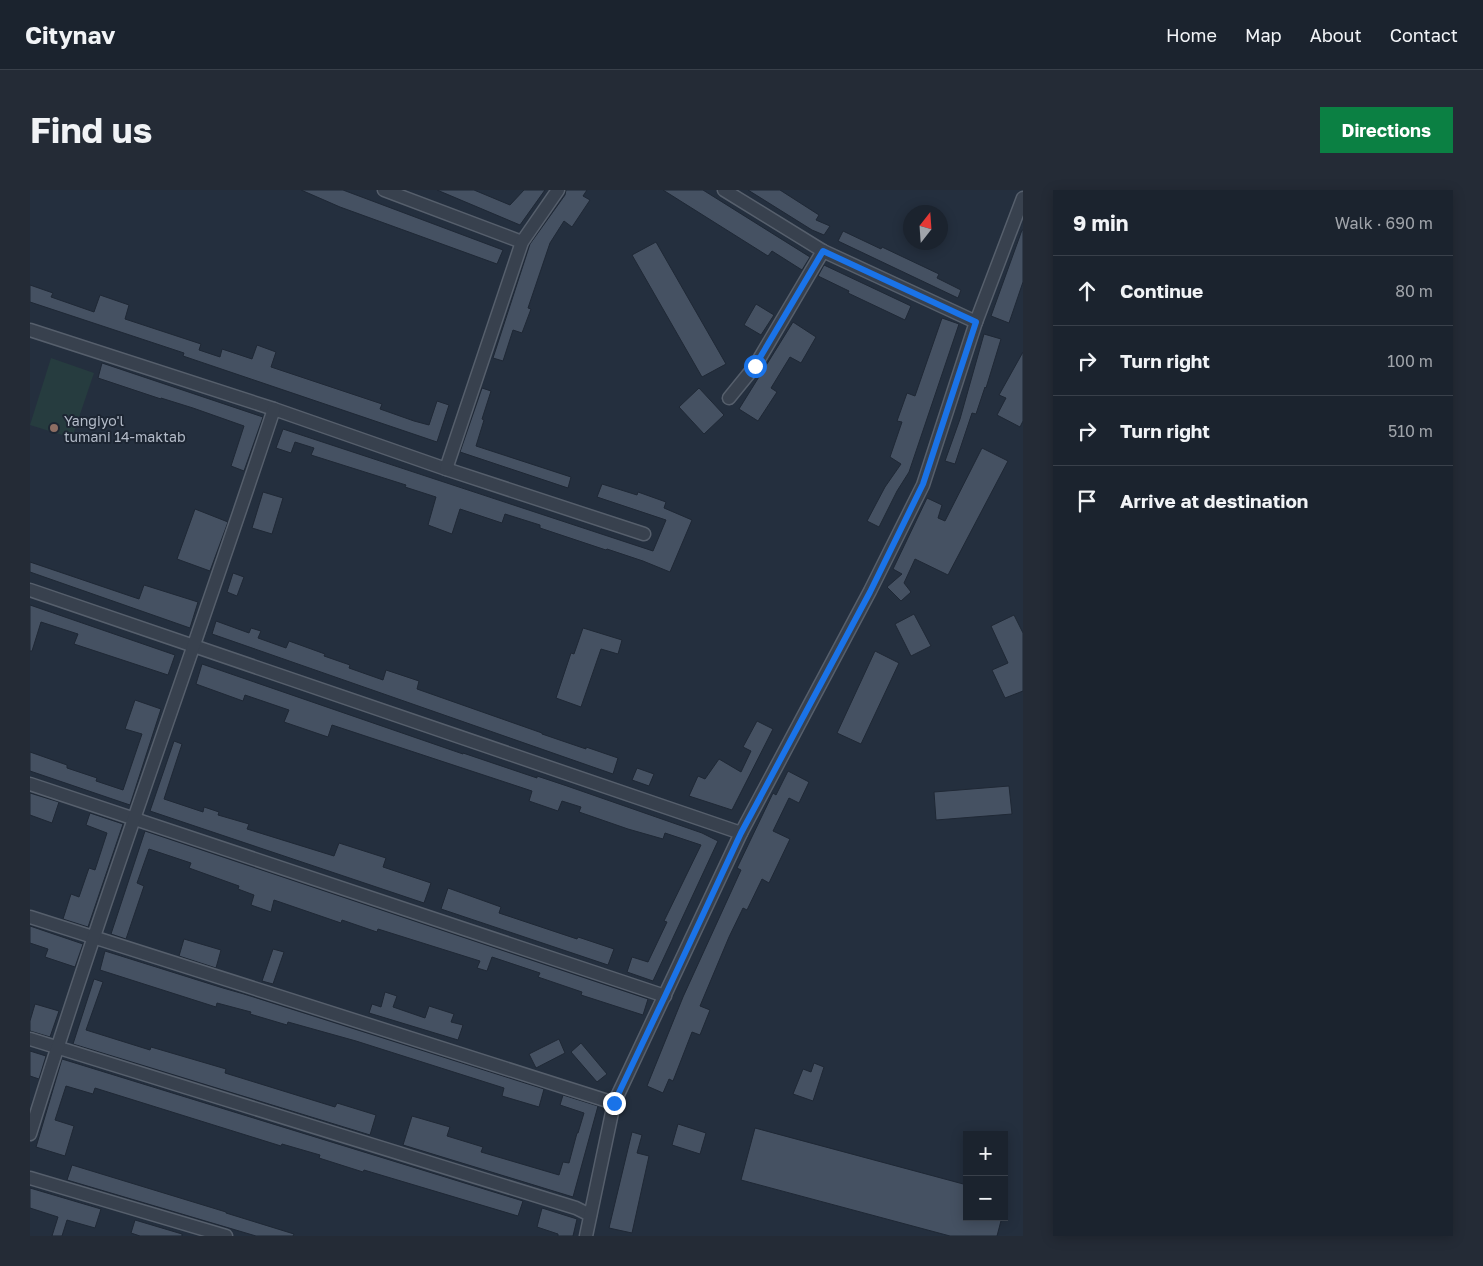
<!DOCTYPE html>
<html lang="en">
<head>
<meta charset="utf-8">
<style>
  body { margin:0; font-family:"Golos Text",sans-serif; background:#242b36; color:#f1f3f6 }
  .controls { position:absolute; right:15px; bottom:15px; display:grid; overflow:hidden; border-radius:0px; box-shadow:0 2px 12px #0003 }
  .controls button { width:45px; height:45px; display:grid; place-items:center; padding:0; border:0; border-bottom:1px solid #39404a; background:#1b232e; color:#f1f3f6; font:25px sans-serif }
  .compass { position:absolute; left:873px; top:15px; width:45px; height:45px; border-radius:50%; background:#1b232e; box-shadow:0 2px 12px #0003; rotate:17deg }
  .stop { position:absolute; width:15px; height:15px; margin:-11px; border:4px solid #1a73e8; border-radius:50%; background:#fff }
  .stop.end { background:#1a73e8; border-color:#fff; box-shadow:0 1px 5px #0008 }
  .list { margin:0; padding:0; list-style:none }
  h2 { display:flex; justify-content:space-between; align-items:center; height:65px; margin:0; padding:0 20px; font-size:21px }
  h2 small { font-size:16px; font-weight:400; color:#a0a4aa }
  .list li { display:grid; grid-template-columns:32px 1fr auto; gap:15px; align-items:center; box-sizing:border-box; height:70px; padding:0 20px; border-top:1px solid #39404a }
  .list b { display:block; font-size:19px; white-space:nowrap }
  .list em { font-size:16px; font-style:normal; color:#a0a4aa }
  .icon { flex:none; width:28px; height:28px; fill:none; stroke:currentColor; stroke-width:2; stroke-linecap:round; stroke-linejoin:round }
  .map { position:relative; flex:none; width:993px; height:1046px; overflow:hidden; border-radius:0px }
  header { display:flex; align-items:center; gap:30px; box-sizing:border-box; height:70px; padding:0 25px; background:#1b232e; border-bottom:1px solid #39404a }
  header strong { font-size:24px }
  nav { display:flex; gap:28px; margin-inline-start:auto; font-size:18px }
  .intro { display:flex; align-items:center; justify-content:space-between; box-sizing:border-box; height:120px; padding:0 30px }
  h1 { margin:0; font-size:35px }
  .button { padding:12px 22px; border-radius:0px; background:#0b8043; color:#fff; font-size:18px; font-weight:700 }
  main { display:flex; gap:30px; padding:0 30px }
  aside { flex:1; background:#1b232e; border-radius:0px; box-shadow:0 2px 12px #0003 }
  .map>svg:first-child { display:block }
</style>
</head>
<body>
<header>
<strong>Citynav</strong>
<nav><a>Home</a><a>Map</a><a>About</a><a>Contact</a></nav>
</header>
<div class="intro"><h1>Find us</h1><a class="button">Directions</a></div>
<main>
<div class="map">
<svg width="993" height="1046" viewBox="0 0 993 1046">
  <rect width="100%" height="100%" fill="#242f3e"/>
  <polygon fill="#263c3f" points="21,168 64,183 42,248 0,235"/>
  <g fill="#455162" stroke="#1f2835">
    <polygon points="271,0 313,0 473,60 467,74 310,17"/>
    <polygon points="407,0 444,0 480,15 494,0 515,0 490,35"/>
    <polygon points="536,0 557,0 553,6 560,10 542,37 534,31 520,53 498,118 501,119 492,143 483,140 473,171 463,168 500,54 535,5"/>
    <polygon points="633,0 673,0 780,67 772,80 742,61 738,66"/>
    <polygon points="718,0 750,0 789,25 786,30 800,36 794,45 782,40"/>
    <polygon points="992,40 993,40 993,92 979,133 961,126"/>
    <polygon points="813,41 851,59 852,57 909,84 907,88 931,100 928,108 808,51"/>
    <polygon points="626,52 696,174 672,187 602,65"/>
    <polygon points="794,75 881,116 875,130 818,103 819,101 788,86"/>
    <polygon points="0,95 23,103 21,107 64,122 70,105 99,115 95,129 171,154 169,160 190,167 192,159 222,169 227,155 246,162 241,177 352,214 350,219 384,231 399,235 407,211 419,215 407,252 153,166 154,163 0,112"/>
    <polygon points="726,114 744,125 731,145 714,135"/>
    <polygon points="912,128 929,134 879,282 867,301 849,337 837,331 855,297 871,274 860,267 872,232 867,231 877,203 885,206"/>
    <polygon points="763,132 786,147 771,173 760,167 741,198 747,202 728,231 709,219"/>
    <polygon points="954,144 971,149 956,198 955,197 946,224 942,223 925,274 915,271 930,229"/>
    <polygon points="993,162 993,231 990,237 967,225 976,208 969,205"/>
    <polygon points="72,173 233,227 214,281 201,276 214,236 163,218 131,208 131,209 68,188"/>
    <polygon points="452,198 461,201 452,229 454,230 446,256 541,287 538,298 430,262"/>
    <polygon points="669,198 694,225 674,244 649,217"/>
    <polygon points="253,239 623,361 636,330 567,307 572,294 607,305 608,302 636,312 634,318 662,330 640,382 613,371 577,359 576,360 510,338 510,335 475,324 472,333 430,319 422,344 398,335 406,307 375,297 376,295 281,265 284,258 265,252 261,263 246,258"/>
    <polygon points="952,258 978,271 918,385 885,369 874,393 881,402 871,411 857,397 872,384 863,379 897,308 912,315 908,328 915,331"/>
    <polygon points="233,302 253,308 242,344 222,338"/>
    <polygon points="165,319 198,332 180,381 147,369"/>
    <polygon points="0,372 109,409 114,395 168,412 160,438 0,382"/>
    <polygon points="203,383 214,387 207,406 197,402"/>
    <polygon points="0,415 145,465 138,485 44,454 48,444 11,432 2,461 0,461"/>
    <polygon points="884,424 901,456 881,466 865,434"/>
    <polygon points="984,425 993,443 993,501 975,508 962,480 978,473 961,436"/>
    <polygon points="186,431 219,443 221,438 231,441 228,448 256,458 259,451 295,464 294,466 320,475 319,478 353,490 356,480 389,491 387,499 512,543 512,544 556,559 556,557 588,568 583,584 182,444"/>
    <polygon points="553,438 592,450 588,464 571,459 551,517 526,508 541,463 544,464"/>
    <polygon points="845,461 869,473 831,554 807,543"/>
    <polygon points="172,474 433,564 433,563 507,588 507,586 537,596 672,643 688,651 623,791 597,782 602,767 618,772 637,732 634,731 671,655 635,643 633,649 598,639 549,622 551,617 532,611 528,621 499,611 502,601 302,535 298,547 254,532 259,520 215,505 213,511 166,494"/>
    <polygon points="105,510 131,519 100,615 0,581 0,562 37,575 37,578 67,588 66,591 93,600 112,544 95,539"/>
    <polygon points="727,531 743,539 702,620 659,606 668,586 675,589 689,569 711,582 721,561 713,557"/>
    <polygon points="144,551 152,554 134,609 173,622 174,617 189,622 188,625 219,634 217,639 304,666 309,653 356,668 353,677 401,693 394,713 120,621"/>
    <polygon points="607,578 624,584 619,596 602,590"/>
    <polygon points="758,581 779,592 769,613 759,608 743,641 760,649 739,693 732,689 717,720 713,718 699,747 670,816 680,820 670,845 662,842 643,891 639,889 633,903 617,896 653,807 711,680 707,678 743,603 746,605"/>
    <polygon points="979,596 982,624 906,630 904,602"/>
    <polygon points="0,603 29,612 22,633 0,625"/>
    <polygon points="60,623 93,634 58,737 33,729 41,704 49,707 59,678 65,680 77,643 56,635"/>
    <polygon points="115,641 618,809 613,825 551,805 552,802 508,787 510,783 462,767 457,781 447,778 450,771 348,739 347,742 312,730 311,733 244,710 241,722 221,715 224,705 208,699 209,696 159,678 161,673 119,659 107,693 114,696 96,749 81,744"/>
    <polygon points="418,698 471,717 469,723 547,749 548,747 584,759 578,775 411,719"/>
    <polygon points="0,736 53,754 45,777 15,767 18,759 0,753"/>
    <polygon points="154,749 191,760 186,778 149,766"/>
    <polygon points="243,759 254,762 243,794 232,791"/>
    <polygon points="75,761 193,798 214,804 514,899 509,917 472,906 474,898 326,851 258,832 257,835 220,824 221,822 187,813 186,817 70,780"/>
    <polygon points="64,789 73,792 56,840 120,860 121,857 196,879 195,883 305,917 307,913 346,925 340,945 43,854"/>
    <polygon points="355,802 367,806 363,817 395,828 399,816 424,824 421,832 433,835 428,850 339,823 342,814 351,817"/>
    <polygon points="5,814 29,821 20,847 0,841 0,831"/>
    <polygon points="529,849 535,863 506,878 499,864"/>
    <polygon points="551,853 577,884 567,892 541,862"/>
    <polygon points="0,861 16,866 9,889 0,886"/>
    <polygon points="32,869 493,1011 488,1026 334,980 333,982 289,968 290,965 252,954 251,956 65,898 63,904 36,896 25,930 44,936 35,966 6,957"/>
    <polygon points="784,873 794,877 783,911 763,904 773,879 781,882"/>
    <polygon points="533,905 568,916 543,1007 373,955 382,926 420,937 417,946 453,957 451,962 529,985 533,972 539,973 547,943 548,943 554,923 530,915"/>
    <polygon points="648,934 676,943 670,964 642,955"/>
    <polygon points="725,938 937,995 937,1027 972,1027 967,1046 920,1046 711,990"/>
    <polygon points="602,942 612,945 607,963 619,966 602,1043 579,1038"/>
    <polygon points="42,975 196,1022 196,1023 264,1044 263,1046 226,1046 37,990"/>
    <polygon points="0,998 71,1019 65,1038 37,1030 32,1046 22,1046 28,1027 0,1018"/>
    <polygon points="512,1018 547,1029 543,1046 528,1046 528,1044 507,1037"/>
    <polygon points="105,1030 152,1044 152,1046 110,1046 101,1043"/>
  </g>
  <g fill="none" stroke-linecap="round" stroke-linejoin="round">
    <g stroke="#565f6c" stroke-width="15">
      <g id="street">
        <polyline points="354,0 492,52"/>
        <polyline points="694,0 793,61 946,132"/>
        <polyline points="0,140 244,219 416,279 614,344"/>
        <polyline points="699,208 725,176 793,61"/>
        <polyline points="416,279 492,52 528,0"/>
        <polyline points="0,400 711,643"/>
        <polyline points="0,594 635,806"/>
        <polyline points="0,727 584,913"/>
        <polyline points="0,849 546,1018 560,1025"/>
        <path d="M0 944C76 700 164 461 244 219"/>
        <polyline points="0,988 196,1046"/>
        <polyline points="556,1046 584,913 711,643 840,401 893,295 946,132 993,8"/>
      </g>
    </g>
    <use href="#street" stroke="#38414e" stroke-width="12"/>
  </g>
  <g fill="none" stroke-linecap="round" stroke-linejoin="round">
    <polyline stroke="#1a73e8" stroke-width="6" points="584,913 635,806 711,643 840,402 893,294 946,132 793,61 725,176"/>
  </g>
  <circle fill="#8d6e63" stroke="#1d2633" stroke-width="2" cx="24" cy="238" r="5"/>
  <g text-anchor="middle" dominant-baseline="central" stroke-width="4" stroke-linejoin="round" paint-order="stroke">
    <g font-size="14" fill="#b4bcc9" stroke="#1d2633" text-anchor="start">
      <text x="34" y="230">Yangiyo'l<tspan x="34" dy="16">tumani 14-maktab</tspan></text>
    </g>
  </g>
</svg>
<div class="controls">
<button>+</button>
<button>−</button>
</div>
<svg class="compass" viewBox="-18 -18 36 36"><path d="M0-13l5 13h-10z" fill="#e53935"/><path d="M0 13l5-13h-10z" fill="#a0a4aa"/></svg>
<div class="stop" style="left:725px;top:176px"></div>
<div class="stop end" style="left:584px;top:913px"></div>
</div>
<aside>
<h2>9 min<small>Walk · 690 m</small></h2>
<ul class="list">
<li><svg class="icon" aria-label="ahead" viewBox="0 0 24 24"><path d="M12 20V5M6 11l6-6 6 6"/></svg><div><b>Continue</b></div><em>80 m</em></li>
<li><svg class="icon" aria-label="right" viewBox="0 0 24 24"><path d="M7 20v-9h11M14 6l5 5-5 5"/></svg><div><b>Turn right</b></div><em>100 m</em></li>
<li><svg class="icon" aria-label="right" viewBox="0 0 24 24"><path d="M7 20v-9h11M14 6l5 5-5 5"/></svg><div><b>Turn right</b></div><em>510 m</em></li>
<li><svg class="icon" aria-label="arrive" viewBox="0 0 24 24"><path d="M6 21V4h12l-3 4 3 4H6"/></svg><div><b>Arrive at destination</b></div></li>
</ul>
</aside>
</main>
</body>
</html>
